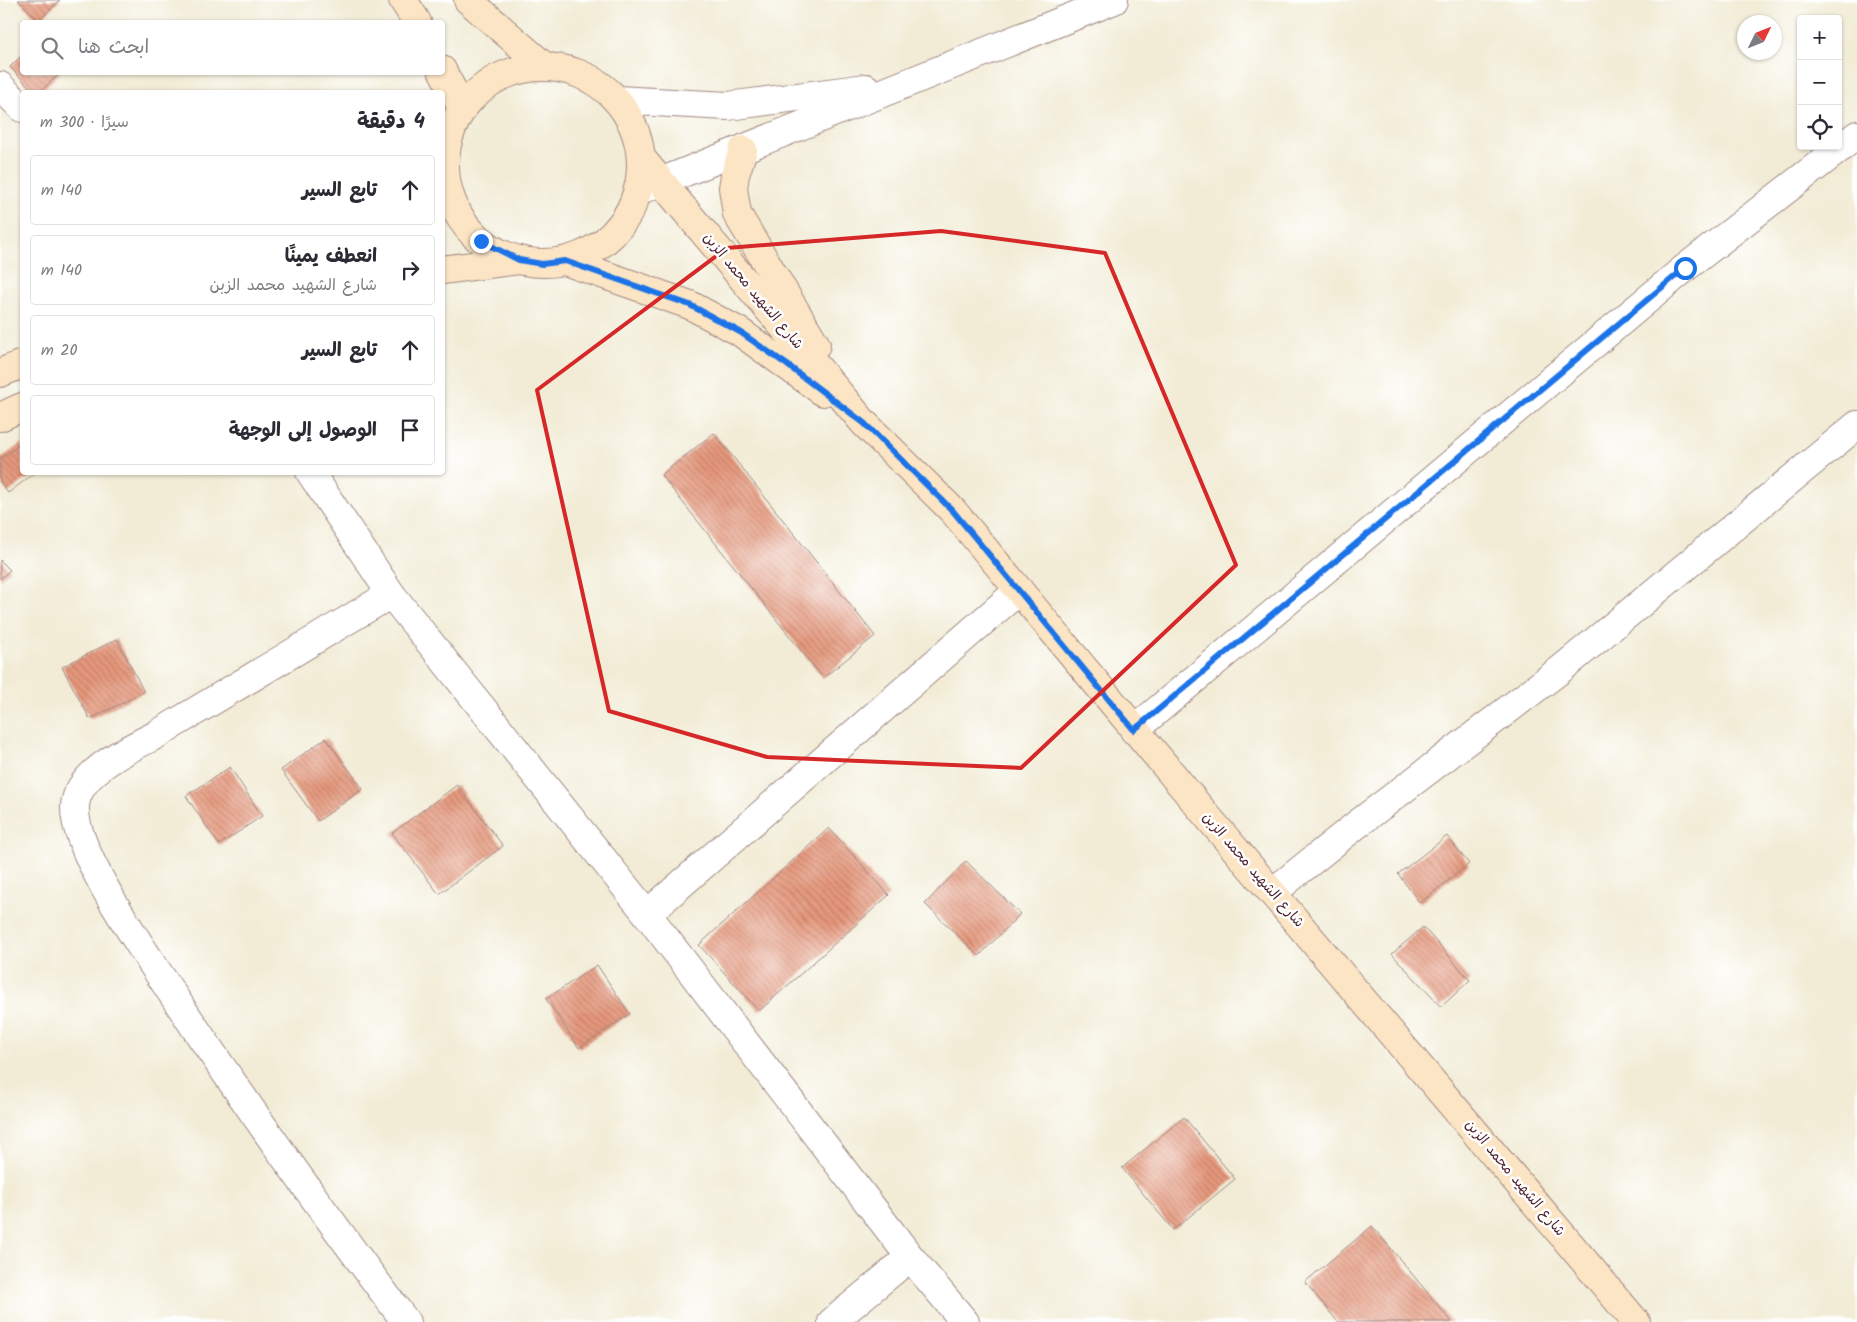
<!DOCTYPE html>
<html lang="ar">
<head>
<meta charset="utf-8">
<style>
  body { margin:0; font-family:Kalam,"Playpen Sans Arabic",sans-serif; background:#f7f7f7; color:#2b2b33; direction:rtl }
  .controls { position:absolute; right:15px; top:15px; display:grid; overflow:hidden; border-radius:5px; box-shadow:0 1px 4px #0004 }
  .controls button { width:45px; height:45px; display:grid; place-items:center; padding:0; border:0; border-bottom:1px solid #e1e1e2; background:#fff; color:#2b2b33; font:25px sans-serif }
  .compass { position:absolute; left:1737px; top:15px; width:45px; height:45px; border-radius:50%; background:#fff; box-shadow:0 1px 4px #0004; rotate:47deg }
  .stop { position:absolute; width:15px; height:15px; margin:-11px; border:4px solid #1a73e8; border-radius:50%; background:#fff }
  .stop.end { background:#1a73e8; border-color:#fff; box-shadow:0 1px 5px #0008 }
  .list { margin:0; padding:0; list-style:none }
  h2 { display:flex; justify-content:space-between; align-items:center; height:65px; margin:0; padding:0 20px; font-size:21px }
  h2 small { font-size:16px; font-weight:400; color:#7c7c81 }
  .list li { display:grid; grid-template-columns:32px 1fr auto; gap:15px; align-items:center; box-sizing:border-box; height:70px; margin:0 10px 10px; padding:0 10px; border:1px solid #e1e1e2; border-radius:5px }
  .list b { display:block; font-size:19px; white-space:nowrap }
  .list p { margin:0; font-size:16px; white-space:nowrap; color:#7c7c81 }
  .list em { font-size:16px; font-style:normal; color:#7c7c81 }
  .icon { flex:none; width:28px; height:28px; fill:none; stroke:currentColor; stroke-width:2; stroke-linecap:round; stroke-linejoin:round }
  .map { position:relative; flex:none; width:1857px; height:1322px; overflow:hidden; direction:ltr }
  .search { position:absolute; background:#fff; box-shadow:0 1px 4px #0004; left:20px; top:20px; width:425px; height:55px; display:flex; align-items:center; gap:12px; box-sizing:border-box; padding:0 18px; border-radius:5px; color:#7c7c81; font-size:19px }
  .panel { position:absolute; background:#fff; box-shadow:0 1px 4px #0004; left:20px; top:90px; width:425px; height:385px; border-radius:5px; direction:rtl }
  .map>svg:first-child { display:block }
</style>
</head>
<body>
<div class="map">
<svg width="1857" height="1322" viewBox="0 0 1857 1322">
  <defs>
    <pattern id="building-back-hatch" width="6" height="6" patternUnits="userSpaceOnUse" patternTransform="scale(1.25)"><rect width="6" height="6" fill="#e6987c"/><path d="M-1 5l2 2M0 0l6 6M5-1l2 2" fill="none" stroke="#bc7b66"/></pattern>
  </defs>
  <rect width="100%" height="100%" fill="#fff"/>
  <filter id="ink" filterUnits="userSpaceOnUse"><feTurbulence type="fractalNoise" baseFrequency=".02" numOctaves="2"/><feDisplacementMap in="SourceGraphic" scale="10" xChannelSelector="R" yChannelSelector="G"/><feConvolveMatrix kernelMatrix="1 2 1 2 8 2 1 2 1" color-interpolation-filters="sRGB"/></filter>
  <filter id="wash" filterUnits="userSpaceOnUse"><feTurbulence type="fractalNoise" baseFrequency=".0096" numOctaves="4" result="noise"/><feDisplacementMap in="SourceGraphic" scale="20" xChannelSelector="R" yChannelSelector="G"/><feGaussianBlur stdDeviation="1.12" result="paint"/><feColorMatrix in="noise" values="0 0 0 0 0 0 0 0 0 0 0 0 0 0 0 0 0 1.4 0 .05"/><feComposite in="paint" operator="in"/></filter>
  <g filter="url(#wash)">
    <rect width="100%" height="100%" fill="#f2ecd6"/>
    <g id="blocks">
      <g fill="url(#building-back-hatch)">
        <polygon points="18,0 60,0 39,21"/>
        <polygon points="22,55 22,72 61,72 40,92 34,92 10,67"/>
        <polygon points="714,433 875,636 823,678 661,475"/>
        <polygon points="22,443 22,472 36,472 8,493 0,482 0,459"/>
        <polygon points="0,560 10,570 0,579"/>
        <polygon points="117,639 144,692 90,719 62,667"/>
        <polygon points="326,738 363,789 318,821 281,770"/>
        <polygon points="230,767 262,816 219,845 186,796"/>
        <polygon points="457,785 503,846 439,894 392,833"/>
        <polygon points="829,828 889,895 759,1011 699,945"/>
        <polygon points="1447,836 1469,864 1420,903 1398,874"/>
        <polygon points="966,861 1020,914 979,956 925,904"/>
        <polygon points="1423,927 1470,980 1441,1007 1392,954"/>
        <polygon points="597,965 630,1014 579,1048 546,999"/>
        <polygon points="1184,1117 1235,1179 1173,1230 1122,1168"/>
        <polygon points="1372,1226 1452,1322 1338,1322 1305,1282"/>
      </g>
    </g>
  </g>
  <g filter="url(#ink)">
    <use href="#blocks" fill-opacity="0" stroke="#9e8680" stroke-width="1"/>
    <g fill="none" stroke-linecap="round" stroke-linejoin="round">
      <g stroke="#9e8680" stroke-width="30">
        <g id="street">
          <polyline points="0,86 22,108"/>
          <polyline points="617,100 728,106 866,88"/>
          <polyline points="638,191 1114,0"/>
          <polyline points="310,472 391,594 647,914 910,1257 832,1322"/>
          <path d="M391 594 154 736C128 749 77 773 75 806 72 849 142 948 167 986 243 1101 323 1212 406 1322"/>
          <polyline points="1134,730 1685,268 1857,135"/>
          <polyline points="1273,892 1355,826 1560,670 1857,425"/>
          <polyline points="647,914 1019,590"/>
          <polyline points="910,1257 965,1322"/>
        </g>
      </g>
      <g stroke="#9e8680" stroke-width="30">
        <g id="secondary">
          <polyline points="403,0 417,22"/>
          <polyline points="468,0 544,66"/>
          <circle cx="543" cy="165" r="98"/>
          <polyline points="442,70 462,108"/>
          <polyline points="743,150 735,175 733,188 737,214 816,345"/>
          <polyline points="642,159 864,423 953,511 1202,810 1636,1322"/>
          <polyline points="565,261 690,305 740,332 823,392"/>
          <polyline points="442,270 519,260"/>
          <polyline points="0,373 22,364"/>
          <polyline points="0,417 22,407"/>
        </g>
      </g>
      <use href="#street" stroke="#fff" stroke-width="28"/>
      <use href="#secondary" stroke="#fce5c4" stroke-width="28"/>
    </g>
  </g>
  <g fill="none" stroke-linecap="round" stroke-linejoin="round" filter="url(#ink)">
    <polyline stroke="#1a73e8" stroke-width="6" points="481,241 519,260 542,264 565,261 690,305 740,332 786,364 864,423 953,511 1134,730 1685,268"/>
  </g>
  <path fill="none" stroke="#d62828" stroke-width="4" stroke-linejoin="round" d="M941 231 1105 253 1236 565 1021 768 767 757 609 711 537 390 727 248Z"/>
  <g text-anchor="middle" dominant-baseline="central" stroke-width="5" stroke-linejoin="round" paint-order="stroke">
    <g font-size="14" fill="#4a1f2b" stroke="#fff">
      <text transform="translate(753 291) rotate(50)">شارع الشهيد محمد الزبن</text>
      <text transform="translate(1253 870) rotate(49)">شارع الشهيد محمد الزبن</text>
      <text transform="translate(1515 1178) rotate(50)">شارع الشهيد محمد الزبن</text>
    </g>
  </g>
</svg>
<div class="controls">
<button>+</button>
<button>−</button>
<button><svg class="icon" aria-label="locate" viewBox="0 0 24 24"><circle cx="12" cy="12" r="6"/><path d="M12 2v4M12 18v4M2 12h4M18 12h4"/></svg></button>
</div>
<svg class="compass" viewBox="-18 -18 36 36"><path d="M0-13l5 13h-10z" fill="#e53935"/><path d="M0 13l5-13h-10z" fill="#7c7c81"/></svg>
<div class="stop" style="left:1685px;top:268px"></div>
<div class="stop end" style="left:481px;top:241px"></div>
<div class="search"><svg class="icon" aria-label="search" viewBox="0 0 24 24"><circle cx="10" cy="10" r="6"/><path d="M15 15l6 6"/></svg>ابحث هنا</div>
<section class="panel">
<h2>4 دقيقة<small>سيرًا · 300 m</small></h2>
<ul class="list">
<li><svg class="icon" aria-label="ahead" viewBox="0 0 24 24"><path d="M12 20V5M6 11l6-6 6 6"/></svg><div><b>تابع السير</b></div><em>140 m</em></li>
<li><svg class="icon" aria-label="right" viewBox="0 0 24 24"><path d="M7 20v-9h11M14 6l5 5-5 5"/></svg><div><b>انعطف يمينًا</b><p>شارع الشهيد محمد الزبن</p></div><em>140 m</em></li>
<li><svg class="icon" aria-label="ahead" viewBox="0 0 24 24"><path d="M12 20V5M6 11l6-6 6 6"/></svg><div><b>تابع السير</b></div><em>20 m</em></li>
<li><svg class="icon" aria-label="arrive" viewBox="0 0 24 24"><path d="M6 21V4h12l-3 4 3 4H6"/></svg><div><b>الوصول إلى الوجهة</b></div></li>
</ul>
</section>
</div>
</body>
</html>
